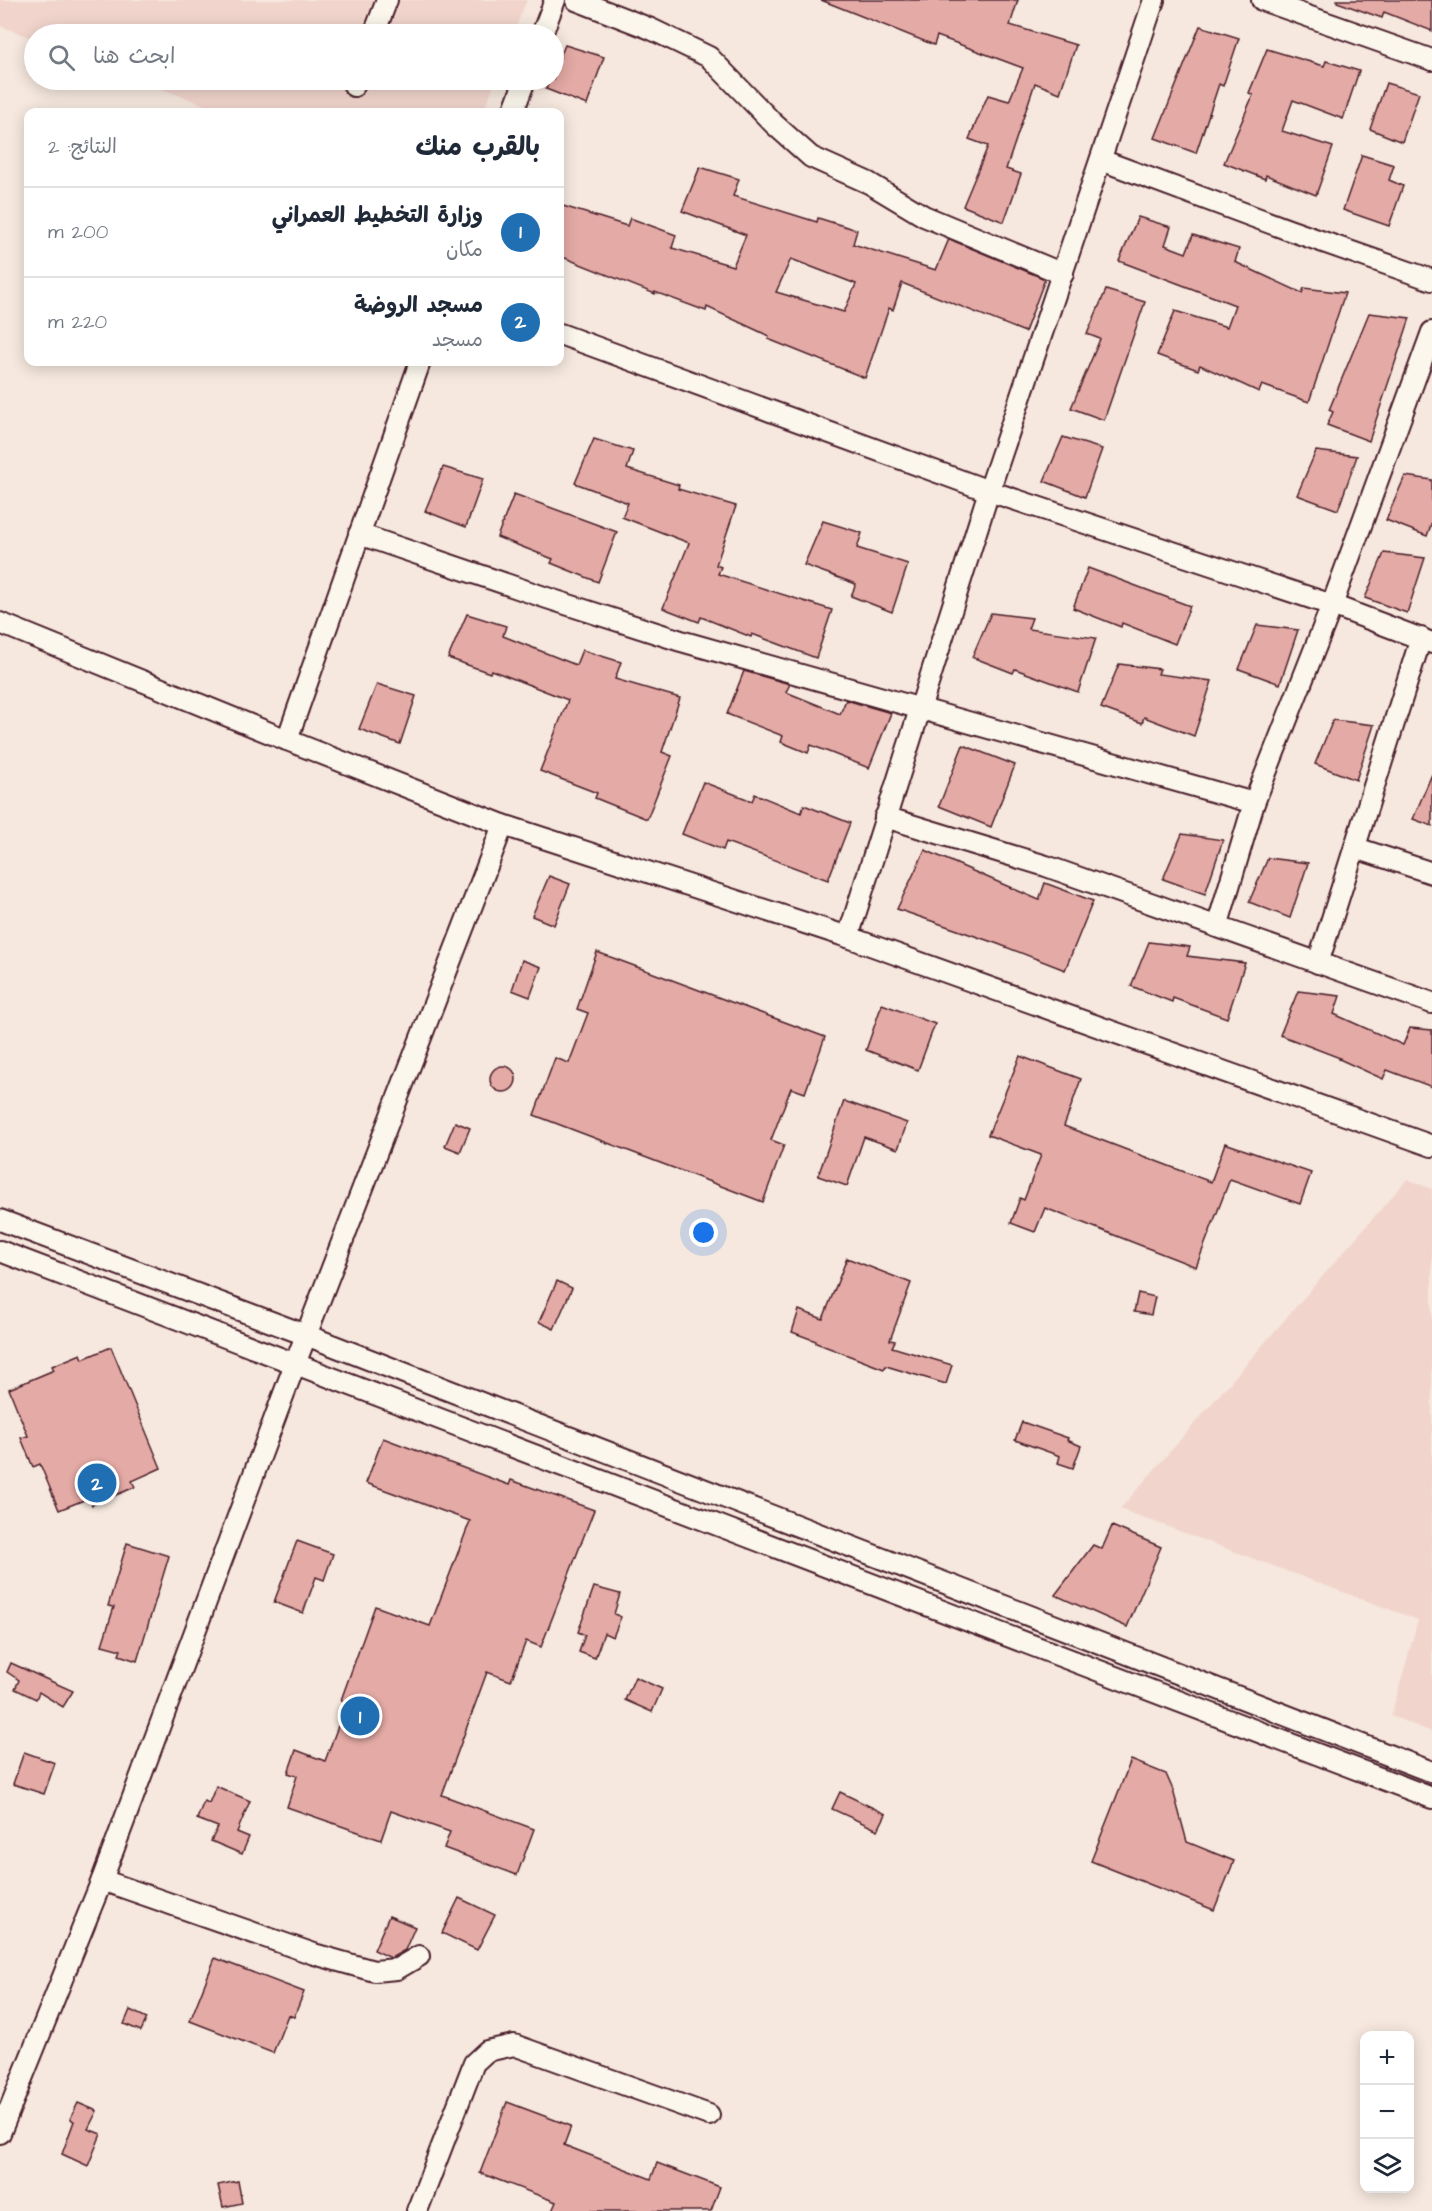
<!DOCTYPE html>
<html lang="ar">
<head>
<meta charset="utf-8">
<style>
  body { margin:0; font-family:"Architects Daughter","Playpen Sans Arabic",sans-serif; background:#f6f6f7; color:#1f2937; direction:rtl }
  .controls { position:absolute; right:18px; bottom:18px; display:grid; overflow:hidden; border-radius:12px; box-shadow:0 3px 15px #0003 }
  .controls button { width:54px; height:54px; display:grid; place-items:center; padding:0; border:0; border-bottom:2px solid #e0e1e3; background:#fff; color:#1f2937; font:30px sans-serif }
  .you { position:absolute; left:704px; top:1233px; width:21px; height:21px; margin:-15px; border:4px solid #fff; border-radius:50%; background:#1a73e8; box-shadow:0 0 0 9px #1a73e833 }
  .badge { display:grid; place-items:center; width:39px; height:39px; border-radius:50%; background:#1f6fb2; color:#fff; font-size:20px; font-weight:700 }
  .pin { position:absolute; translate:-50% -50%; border:3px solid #fff; box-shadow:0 2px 6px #0006 }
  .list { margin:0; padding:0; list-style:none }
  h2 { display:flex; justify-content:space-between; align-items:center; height:78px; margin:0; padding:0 24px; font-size:26px }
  h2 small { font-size:20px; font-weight:400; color:#747a83 }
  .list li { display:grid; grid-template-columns:39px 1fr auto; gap:18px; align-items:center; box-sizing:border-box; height:90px; padding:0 24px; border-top:2px solid #e0e1e3 }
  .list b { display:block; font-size:22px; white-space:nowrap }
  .list p { margin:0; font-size:20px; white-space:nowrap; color:#747a83 }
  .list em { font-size:20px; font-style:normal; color:#747a83 }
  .icon { flex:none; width:33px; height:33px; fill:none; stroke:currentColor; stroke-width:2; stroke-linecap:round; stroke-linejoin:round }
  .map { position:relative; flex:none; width:1432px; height:2211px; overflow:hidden; direction:ltr }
  .search { position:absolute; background:#fff; box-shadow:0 3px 15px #0003; left:24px; top:24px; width:540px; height:66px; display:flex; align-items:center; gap:15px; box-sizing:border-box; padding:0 21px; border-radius:33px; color:#747a83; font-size:22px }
  .panel { position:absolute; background:#fff; box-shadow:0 3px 15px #0003; left:24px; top:108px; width:540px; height:258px; border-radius:12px; direction:rtl }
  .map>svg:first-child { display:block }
</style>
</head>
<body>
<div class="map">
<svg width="1432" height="2211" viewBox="0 0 1432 2211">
  <rect width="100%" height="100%" fill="#f6e8de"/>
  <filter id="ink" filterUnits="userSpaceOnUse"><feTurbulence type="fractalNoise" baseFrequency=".0167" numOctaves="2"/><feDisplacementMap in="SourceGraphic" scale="12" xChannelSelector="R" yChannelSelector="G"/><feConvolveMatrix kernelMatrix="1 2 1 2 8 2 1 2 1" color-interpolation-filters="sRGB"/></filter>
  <g filter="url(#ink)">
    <g fill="#f1d5cd">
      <polygon points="0,0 527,0 513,34 34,34 34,39 0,26"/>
      <polygon points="138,80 496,80 483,112 223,112"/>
      <polygon points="1407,1179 1432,1189 1432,1732 1391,1716 1418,1620 1120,1509"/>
    </g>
    <g fill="#e4aaa5" stroke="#4a1f2b" stroke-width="1.5" fill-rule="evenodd">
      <polygon points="821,0 1018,0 1010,25 1076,45 1060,93 1035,83 1006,169 1021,174 1004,222 963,206 988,146 969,139 988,95 1009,101 1023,68 937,36 934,45"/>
      <polygon points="1337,0 1432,0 1432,31 1384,12 1382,18 1337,2"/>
      <polygon points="1200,26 1239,38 1223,86 1219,84 1196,153 1155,138"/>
      <polygon points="565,45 604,57 587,105 546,89 550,80 554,80 554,72"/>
      <polygon points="1267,49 1324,66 1326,61 1359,71 1343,119 1293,100 1282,131 1333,147 1316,195 1266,175 1265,179 1224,163 1253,95 1249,93"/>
      <polygon points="1386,83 1419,93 1402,142 1370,129"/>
      <polygon points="1362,155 1394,165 1389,180 1403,186 1389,226 1343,210"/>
      <path d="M700 167 739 179 733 196 817 222 818 218 857 230 853 244 936 270 949 239 1045 279 1025 332 902 283 893 310 889 308 865 378 768 339 769 336 707 307 706 311 655 292V294L560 256V205L627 226 630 218 676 235 672 248 733 266 746 235 682 211ZM791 259 856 284 844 312 776 292Z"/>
      <polygon points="1138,217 1171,227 1165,245 1186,253 1193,235 1239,249 1235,262 1302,293 1304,288 1345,293 1309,402 1262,385 1259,392 1200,365 1198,370 1157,355 1175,311 1227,327 1235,305 1119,261"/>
      <polygon points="1106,290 1145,302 1104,420 1071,408 1100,339 1087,334"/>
      <polygon points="1369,313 1410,318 1369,441 1327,425 1333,412 1329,410"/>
      <polygon points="1063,437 1102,449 1085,497 1044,481"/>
      <polygon points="594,439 633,451 627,469 679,485 678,489 736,506 716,565 721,567 718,574 832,610 816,658 752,634 751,637 701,617 699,622 663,608 689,543 622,517 628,503 575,483"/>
      <polygon points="1316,451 1357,456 1338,510 1297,495"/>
      <polygon points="443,467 483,479 466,527 425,511"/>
      <polygon points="1405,476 1432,480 1432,522 1427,536 1386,520"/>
      <polygon points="514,494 617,532 598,582 551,563 553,559 497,537"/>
      <polygon points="823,521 862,533 857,548 908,564 892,612 851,596 856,584 804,565"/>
      <polygon points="1384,553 1425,558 1407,613 1365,598"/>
      <polygon points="1088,568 1190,606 1175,644 1122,623 1121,627 1073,608"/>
      <polygon points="991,613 1032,618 1028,629 1096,638 1078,692 1015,669 1013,673 972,657"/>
      <polygon points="467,614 506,626 503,636 576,665 582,650 621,662 615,679 680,698 662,752 672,756 647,819 595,798 597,793 540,771 568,700 491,670 490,673 448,658"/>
      <polygon points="1257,625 1298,630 1280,684 1239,669"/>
      <polygon points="1119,664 1160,669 1158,674 1212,681 1194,736 1144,717 1142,723 1101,708"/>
      <polygon points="744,671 790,684 786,692 840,714 846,700 891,713 869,768 811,745 808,753 781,742 783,736 727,714"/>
      <polygon points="377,684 416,696 400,744 359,729"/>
      <polygon points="1333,720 1374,725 1356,780 1315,764"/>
      <polygon points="963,745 1015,765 991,827 939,806"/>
      <polygon points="1432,774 1432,826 1413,819"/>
      <polygon points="703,782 752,801 755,794 801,813 804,805 850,823 828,880 726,842 723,850 682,834"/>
      <polygon points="1182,834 1223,840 1205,894 1163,879"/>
      <polygon points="925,850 1039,900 1045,883 1093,901 1065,970 998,944 897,909"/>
      <polygon points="1268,858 1308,863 1290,918 1249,902"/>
      <polygon points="549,876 570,884 554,925 532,916"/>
      <polygon points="1149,942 1190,947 1187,956 1245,963 1227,1018 1173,998 1172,1002 1131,986"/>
      <polygon points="597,952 825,1037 805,1093 791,1088 771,1140 784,1145 763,1202 534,1115 555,1058 569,1063 588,1013 577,1009"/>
      <polygon points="522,960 541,967 530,997 512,990"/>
      <polygon points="1298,991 1340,996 1334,1014 1403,1045 1410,1028 1432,1030 1432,1087 1387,1070 1383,1079 1339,1059 1340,1058 1280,1035"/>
      <polygon points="882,1004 935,1024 918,1070 866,1050"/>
      <polygon points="1020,1056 1081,1079 1064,1126 1211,1182 1225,1143 1311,1173 1300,1204 1230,1179 1196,1267 1045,1208 1035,1232 1011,1223 1020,1198 1024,1200 1041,1155 988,1135"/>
      <circle cx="503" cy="1079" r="13"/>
      <polygon points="844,1101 907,1123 898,1149 864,1137 847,1186 818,1176"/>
      <polygon points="455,1122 470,1128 460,1152 445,1146"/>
      <polygon points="847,1258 911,1283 890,1340 895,1341 892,1347 952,1365 946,1384 886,1366 884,1369 816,1343 816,1341 792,1332 799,1310 823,1319"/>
      <polygon points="557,1281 572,1288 554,1329 539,1322"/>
      <polygon points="1138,1293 1155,1297 1151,1315 1134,1312"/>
      <polygon points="111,1347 161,1468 132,1481 135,1487 92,1505 89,1498 59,1510 40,1464 33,1467 21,1438 28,1436 9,1389 54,1370 52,1366 81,1354 83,1359"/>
      <polygon points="1022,1422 1068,1438 1067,1440 1081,1446 1073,1468 1058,1463 1060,1456 1015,1440"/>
      <polygon points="383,1438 509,1485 511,1480 594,1510 541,1647 526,1641 511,1681 487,1672 442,1795 534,1829 517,1875 444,1848 450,1832 391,1811 381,1840 287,1807 297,1776 288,1773 296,1750 325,1761 347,1702 341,1700 375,1606 430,1626 470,1521 366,1483"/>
      <polygon points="1112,1526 1161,1547 1127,1627 1055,1595 1093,1545 1102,1549"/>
      <polygon points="297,1541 333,1554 324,1580 316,1577 303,1613 274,1602"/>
      <polygon points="127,1543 169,1556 137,1661 119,1655 121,1650 102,1645 114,1607 108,1606"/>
      <polygon points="594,1587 620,1594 614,1614 621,1617 613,1637 604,1633 595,1658 579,1652 585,1635 578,1632"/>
      <polygon points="11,1663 46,1679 73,1691 63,1707 39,1692 36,1699 15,1689 19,1680 7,1672"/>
      <polygon points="635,1677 662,1689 652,1712 625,1700"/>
      <polygon points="24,1752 55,1763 44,1794 13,1784"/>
      <polygon points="1131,1760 1166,1774 1173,1790 1187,1842 1234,1861 1214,1910 1091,1861"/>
      <polygon points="216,1786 250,1801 237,1832 249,1837 242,1854 211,1841 218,1827 197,1819 204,1801 209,1803"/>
      <polygon points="840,1792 886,1814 878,1830 832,1809"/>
      <polygon points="459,1898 495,1915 477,1950 442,1933"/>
      <polygon points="389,1916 415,1927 405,1950 391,1958 374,1950"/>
      <polygon points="215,1958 304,1992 294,2017 288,2015 273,2053 190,2021"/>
      <polygon points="130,2010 147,2018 141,2031 124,2024"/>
      <polygon points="507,2102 571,2126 564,2145 651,2179 657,2163 720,2187 711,2211 552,2211 556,2202 480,2173"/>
      <polygon points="78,2103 97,2111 88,2129 101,2134 88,2166 62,2154 74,2121 70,2119"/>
      <polygon points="238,2181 242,2203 223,2207 218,2185"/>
    </g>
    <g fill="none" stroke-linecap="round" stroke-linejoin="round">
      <g stroke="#4a1f2b" stroke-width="24">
        <g id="minor">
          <polyline points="576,0 651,29 709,57 774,124 811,157 869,183 924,216 1063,274"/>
          <polyline points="1262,0 1432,60"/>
          <polyline points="374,34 387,0"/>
          <polyline points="542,34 555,0"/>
          <polyline points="354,86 357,80"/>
          <polyline points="513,112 525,80"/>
          <polyline points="1101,160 1289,230 1432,280"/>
          <polyline points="560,334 989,491 1332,605 1432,643"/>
          <polyline points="359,534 547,598 681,641 1254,803"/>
          <polyline points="0,623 287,740 503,825 848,937 1432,1146"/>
          <polyline points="287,740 420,362"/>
          <polyline points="885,817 1046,866 1432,1003"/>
          <polyline points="1356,848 1432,873"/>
          <polyline points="1217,927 1254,803 1332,605 1432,332"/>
          <polyline points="848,937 989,491 1154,0"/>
          <polyline points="1318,963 1421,638"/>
          <polyline points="0,1220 306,1335 1432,1772"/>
          <polyline points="0,1251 1432,1798"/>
          <polyline points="102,1880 314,1954 374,1971 397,1969 419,1956"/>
          <polyline points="0,2133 102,1880 295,1364 503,825"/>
          <polyline points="417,2211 474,2063 487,2051 514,2045 709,2115"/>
        </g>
      </g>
      <use href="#minor" stroke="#fbf7ec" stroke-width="20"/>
    </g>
  </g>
</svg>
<div class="controls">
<button>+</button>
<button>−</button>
<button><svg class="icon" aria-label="layers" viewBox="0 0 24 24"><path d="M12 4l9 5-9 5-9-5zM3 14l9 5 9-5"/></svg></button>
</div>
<div class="you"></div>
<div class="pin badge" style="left:360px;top:1716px">1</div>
<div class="pin badge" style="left:97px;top:1483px">2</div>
<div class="search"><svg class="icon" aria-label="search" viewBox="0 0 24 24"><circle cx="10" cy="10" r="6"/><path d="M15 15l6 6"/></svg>ابحث هنا</div>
<section class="panel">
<h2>بالقرب منك<small>النتائج: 2</small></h2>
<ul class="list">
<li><span class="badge">1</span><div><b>وزارة التخطيط العمراني</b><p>مكان</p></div><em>200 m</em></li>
<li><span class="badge">2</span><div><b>مسجد الروضة</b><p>مسجد</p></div><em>220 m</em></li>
</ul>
</section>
</div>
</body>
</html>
